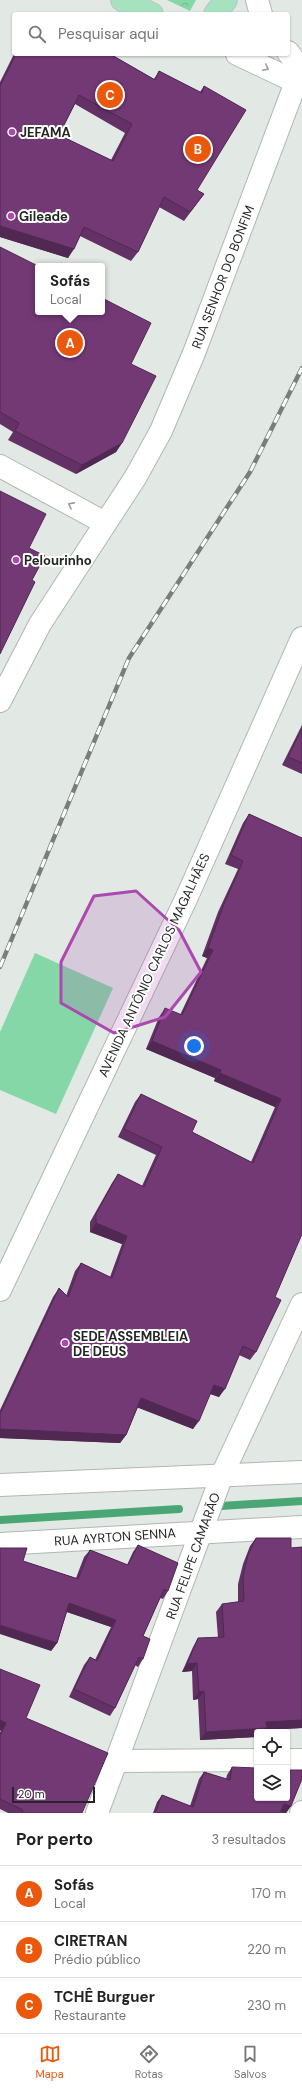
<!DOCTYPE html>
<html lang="pt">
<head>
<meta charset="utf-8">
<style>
  body { margin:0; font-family:"DM Sans",sans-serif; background:#f6f6f6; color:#222 }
  .controls { position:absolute; right:12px; bottom:12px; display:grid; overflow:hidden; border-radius:4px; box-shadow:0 1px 3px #0004 }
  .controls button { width:36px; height:36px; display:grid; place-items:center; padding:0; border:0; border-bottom:1px solid #e0e0e0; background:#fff; color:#222; font:20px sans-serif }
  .scale { position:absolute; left:12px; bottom:10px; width:83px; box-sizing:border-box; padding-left:4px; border:2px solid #232624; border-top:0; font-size:11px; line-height:14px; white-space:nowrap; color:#232624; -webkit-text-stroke:3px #fff; paint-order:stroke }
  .you { position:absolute; left:194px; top:1046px; width:14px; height:14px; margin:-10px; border:3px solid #fff; border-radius:50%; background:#1a73e8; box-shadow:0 0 0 6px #1a73e833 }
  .badge { display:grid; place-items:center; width:26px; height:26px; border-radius:50%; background:#ea580c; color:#fff; font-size:13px; font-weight:700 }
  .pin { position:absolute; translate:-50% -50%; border:2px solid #fff; box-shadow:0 1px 4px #0006 }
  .popup { position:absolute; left:35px; top:263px; width:70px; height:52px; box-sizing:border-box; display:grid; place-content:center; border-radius:4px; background:#fff; filter:drop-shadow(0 1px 3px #0005); font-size:13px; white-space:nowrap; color:#767676 }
  .popup b { font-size:15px; color:#222 }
  .popup::after { content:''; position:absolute; left:50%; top:100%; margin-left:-8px; border:8px solid transparent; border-top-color:#fff }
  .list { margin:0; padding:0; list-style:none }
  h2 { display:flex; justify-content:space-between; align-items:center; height:52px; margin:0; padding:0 16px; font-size:17px }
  h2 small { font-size:13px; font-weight:400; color:#767676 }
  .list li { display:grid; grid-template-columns:26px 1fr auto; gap:12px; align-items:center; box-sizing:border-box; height:56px; padding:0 16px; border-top:1px solid #e0e0e0 }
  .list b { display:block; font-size:15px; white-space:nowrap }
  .list p { margin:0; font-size:13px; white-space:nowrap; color:#767676 }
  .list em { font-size:13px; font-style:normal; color:#767676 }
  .icon { flex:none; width:22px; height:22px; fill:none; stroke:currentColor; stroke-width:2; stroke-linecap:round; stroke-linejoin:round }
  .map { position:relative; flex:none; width:302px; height:1813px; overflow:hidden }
  .search { position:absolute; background:#fff; box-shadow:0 1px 3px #0004; left:12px; right:12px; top:12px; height:44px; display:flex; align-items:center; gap:10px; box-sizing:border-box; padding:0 14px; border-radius:4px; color:#767676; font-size:15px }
  .sheet { height:220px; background:#fff }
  nav { display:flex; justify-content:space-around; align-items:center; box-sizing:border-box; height:56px; border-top:1px solid #e0e0e0; background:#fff; font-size:11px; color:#767676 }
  nav a { display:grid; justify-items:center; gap:2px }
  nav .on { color:#ea580c }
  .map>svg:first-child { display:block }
</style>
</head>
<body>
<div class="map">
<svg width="302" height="1813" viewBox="0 0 302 1813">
  <defs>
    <pattern id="park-crowns" width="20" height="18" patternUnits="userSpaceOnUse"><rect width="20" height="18" fill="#85d7a7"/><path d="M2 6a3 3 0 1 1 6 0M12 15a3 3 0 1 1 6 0" fill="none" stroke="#73b890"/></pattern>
  </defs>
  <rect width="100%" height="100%" fill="#e2e9e4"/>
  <polygon fill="url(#park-crowns)" points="167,0 196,0 190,11"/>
  <polygon fill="#85d7a7" points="35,953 113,988 56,1114 0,1090 0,1032"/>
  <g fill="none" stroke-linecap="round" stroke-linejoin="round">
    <g stroke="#4aa674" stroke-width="8">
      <polyline points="221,1506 302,1501"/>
      <polyline points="0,1520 179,1509"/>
    </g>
    <g stroke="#b0b7b2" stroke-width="24">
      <g id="minor">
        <polyline points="257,0 261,14"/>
        <polyline points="237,54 296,82"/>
        <polyline points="0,466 105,523"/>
        <polyline points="0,701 40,624 135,478 161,431 194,353 296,82 296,63 288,52"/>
        <polyline points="0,1290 186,899 302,638"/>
        <polyline points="0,1485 302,1472"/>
        <polyline points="0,1544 302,1527"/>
        <polyline points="287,1760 302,1760"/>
        <polyline points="116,1761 257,1760"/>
        <polyline points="97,1813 222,1475 302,1304"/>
        <polyline points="301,1813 302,1812"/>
      </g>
    </g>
    <g stroke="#c1c2c2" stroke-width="24">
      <g id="major">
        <polyline points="122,0 152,14"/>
        <polyline points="215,14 226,0"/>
      </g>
    </g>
    <use href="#minor" stroke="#fff" stroke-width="22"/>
    <use href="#major" stroke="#a6e2c0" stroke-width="22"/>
    <g stroke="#797e7a" stroke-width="4.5">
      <polyline id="rail" points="0,967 129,658 250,472 302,368"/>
    </g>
    <use href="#rail" stroke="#fff" stroke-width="3" stroke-dasharray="9" stroke-linecap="butt"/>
  </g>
  <g fill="#633165" fill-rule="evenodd">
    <path d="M14 54H110L154 79 159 71 200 92 204 86 197 190 204 194 184 221 159 207 138 252 131 261 80 236 68 258 0 237V82ZM75 104 125 133 111 160 59 135Z"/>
    <polygon points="0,247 131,364 122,443 116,452 76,474 8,440 13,432 0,424"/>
    <polygon points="302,725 302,774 282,765"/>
    <polygon points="249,814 302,838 275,1297 256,1352 250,1360 239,1355 219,1397 210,1394 193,1429 138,1407 126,1435 120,1443 0,1438 0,1410 53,1297 59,1288 66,1296 75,1271 81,1263 110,1277 122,1244 90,1232 90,1222 112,1183 118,1174 142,1186 156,1155 118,1137 135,1102 141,1094 192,1132 251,1162 275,1107 214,1081 215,1078 146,1049 159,1017 165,1008 180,1015 207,958 202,956 218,912 238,869 225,864 243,823"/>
    <polygon points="256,1538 291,1548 302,1547 302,1728 265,1730 257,1732 257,1737 200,1740 198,1699 193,1700 192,1671 182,1672 193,1647 198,1638 218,1638 216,1612 222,1604 238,1602 238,1584 243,1564 250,1546"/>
    <polygon points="138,1545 168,1591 163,1599 160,1598 143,1636 143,1659 138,1667 135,1665 115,1708 110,1716 69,1697 84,1665 90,1657 95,1660 111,1627 67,1612 57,1643 51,1651 23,1561 76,1578 84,1557 90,1550 127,1565 133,1552"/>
    <polygon points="0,1669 26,1718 82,1813 8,1813 0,1809 0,1732 1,1731 0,1730"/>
    <polygon points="232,1767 291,1806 286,1813 280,1812 280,1813 153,1813 157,1802 162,1795 190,1806 199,1779 204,1772 226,1779 227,1775"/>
  </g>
  <g fill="#502852">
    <polygon points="0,226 74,249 68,258 0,237"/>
    <polygon points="122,443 116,452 76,474 82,465"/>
    <polygon points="208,948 213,950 207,958 202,956"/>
    <polygon points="152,1041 221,1070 215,1078 146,1049"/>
    <polygon points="220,1073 281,1099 275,1107 214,1081"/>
    <polygon points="96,1223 127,1236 122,1244 90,1232"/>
    <polygon points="214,1385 225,1389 219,1397 208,1393"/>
    <polygon points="141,1398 199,1421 193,1429 136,1407"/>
    <polygon points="0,1429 126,1435 120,1443 0,1438"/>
    <polygon points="69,1603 116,1620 111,1627 64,1611"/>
    <polygon points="0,1625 57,1643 51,1651 0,1634"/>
    <polygon points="197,1663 192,1671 182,1672 187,1664"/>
    <polygon points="204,1691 198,1699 193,1700 199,1692"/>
    <polygon points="0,1720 6,1723 1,1731 0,1730"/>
    <polygon points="302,1720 302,1728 265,1730 264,1732 257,1732 257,1737 200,1740 206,1732 266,1722"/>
    <polygon points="284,1804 291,1806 286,1813 282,1813 278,1812"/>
  </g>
  <g fill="#733975" stroke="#502852" fill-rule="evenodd">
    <path d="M16 54H110L155 80 159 71 202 93 204 86 246 110 197 190 204 194 190 212 164 197 138 252 84 227 74 249 0 226V86ZM79 95 132 124 113 161 59 135Z"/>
    <polygon points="0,247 38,266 38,312 102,312 102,298 151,323 131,364 156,376 122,443 82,465 15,431 19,423 0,412"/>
    <polygon points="0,491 46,514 29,548 45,556 32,580 35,582 0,654"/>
    <polygon points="302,728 302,763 288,757"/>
    <polygon points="249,814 302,838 302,1234 275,1297 281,1300 256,1352 243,1346 225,1389 214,1385 199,1421 141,1398 126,1435 0,1429 0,1414 59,1288 68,1297 81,1263 112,1278 127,1236 96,1223 96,1214 118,1174 144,1187 162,1147 124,1129 141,1094 197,1121 192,1132 253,1163 281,1099 220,1073 221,1070 152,1041 165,1008 182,1015 213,950 208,948 224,904 243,861 231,855"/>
    <polygon points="256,1538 291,1538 291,1548 302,1547 302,1720 266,1722 267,1728 206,1732 204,1691 199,1692 197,1663 187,1664 198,1638 224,1637 222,1604 244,1601 243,1576 248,1555"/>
    <polygon points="138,1545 178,1563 168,1591 164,1589 143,1636 150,1639 143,1659 139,1657 115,1708 74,1689 90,1657 97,1661 116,1620 69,1603 57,1643 0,1625 0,1548 27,1548 23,1561 78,1579 90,1550 128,1565"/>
    <polygon points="0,1669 40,1685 26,1718 108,1753 82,1813 22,1813 23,1810 0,1799 0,1736 6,1723 0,1720"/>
    <polygon points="232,1767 257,1768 257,1798 287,1798 287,1770 302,1770 302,1779 291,1806 284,1804 280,1813 155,1813 162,1795 193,1807 204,1772 230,1780"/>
  </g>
  <defs><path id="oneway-chevron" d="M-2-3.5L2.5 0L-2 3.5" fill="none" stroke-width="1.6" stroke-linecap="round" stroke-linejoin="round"/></defs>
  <g stroke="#9c9d9c">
    <use href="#oneway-chevron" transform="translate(266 68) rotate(26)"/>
    <use href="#oneway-chevron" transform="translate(71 505) rotate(-152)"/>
  </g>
  <path fill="#ab49b0" fill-opacity="0.2" stroke="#ab49b0" stroke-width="3" stroke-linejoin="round" d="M136 891 179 930 201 972 165 1017 114 1033 61 1003V962L94 896Z"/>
  <g fill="#ab49b0" stroke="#fff" stroke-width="1.5">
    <circle cx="12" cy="132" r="4"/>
    <circle cx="11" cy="216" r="4"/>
    <circle cx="16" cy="560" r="4"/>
    <circle cx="65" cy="1343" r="4"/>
  </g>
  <g text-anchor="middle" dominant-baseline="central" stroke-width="4" stroke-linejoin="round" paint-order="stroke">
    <g font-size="13" font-weight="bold" fill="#232624" stroke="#fff" text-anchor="start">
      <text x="20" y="132">JEFAMA</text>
      <text x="19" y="216">Gileade</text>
      <text x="24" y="560">Pelourinho</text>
      <text x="73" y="1336">SEDE ASSEMBLEIA<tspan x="73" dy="15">DE DEUS</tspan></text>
    </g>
    <g font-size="13" fill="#232624" stroke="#fff">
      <text transform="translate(223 277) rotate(-69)">RUA SENHOR DO BONFIM</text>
      <text transform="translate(154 965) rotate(-65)">AVENIDA ANTÔNIO CARLOS MAGALHÃES</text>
      <text transform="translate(115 1537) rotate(-4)">RUA AYRTON SENNA</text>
      <text transform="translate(193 1556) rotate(-70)">RUA FELIPE CAMARÃO</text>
    </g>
  </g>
</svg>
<div class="controls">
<button><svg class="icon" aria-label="locate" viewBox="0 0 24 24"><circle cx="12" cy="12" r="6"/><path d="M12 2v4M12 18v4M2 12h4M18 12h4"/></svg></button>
<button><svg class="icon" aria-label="layers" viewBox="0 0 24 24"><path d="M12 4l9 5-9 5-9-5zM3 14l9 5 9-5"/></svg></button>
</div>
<div class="scale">20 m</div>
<div class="you"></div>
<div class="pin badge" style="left:70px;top:343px">A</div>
<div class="popup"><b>Sofás</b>Local</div>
<div class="pin badge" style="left:198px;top:149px">B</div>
<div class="pin badge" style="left:110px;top:95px">C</div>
<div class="search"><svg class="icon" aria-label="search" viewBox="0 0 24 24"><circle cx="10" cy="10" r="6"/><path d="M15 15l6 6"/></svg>Pesquisar aqui</div>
</div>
<section class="sheet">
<h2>Por perto<small>3 resultados</small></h2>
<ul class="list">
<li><span class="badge">A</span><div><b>Sofás</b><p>Local</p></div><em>170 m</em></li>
<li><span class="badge">B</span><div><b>CIRETRAN</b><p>Prédio público</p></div><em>220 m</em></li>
<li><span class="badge">C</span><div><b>TCHÊ Burguer</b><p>Restaurante</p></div><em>230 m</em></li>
</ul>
</section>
<nav>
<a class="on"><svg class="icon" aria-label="map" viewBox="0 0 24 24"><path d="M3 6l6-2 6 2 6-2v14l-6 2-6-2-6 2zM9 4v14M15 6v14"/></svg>Mapa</a>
<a><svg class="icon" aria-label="directions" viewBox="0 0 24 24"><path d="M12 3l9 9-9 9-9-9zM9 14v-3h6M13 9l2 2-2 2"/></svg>Rotas</a>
<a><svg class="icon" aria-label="saved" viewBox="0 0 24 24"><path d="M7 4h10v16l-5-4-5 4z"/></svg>Salvos</a>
</nav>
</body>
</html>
